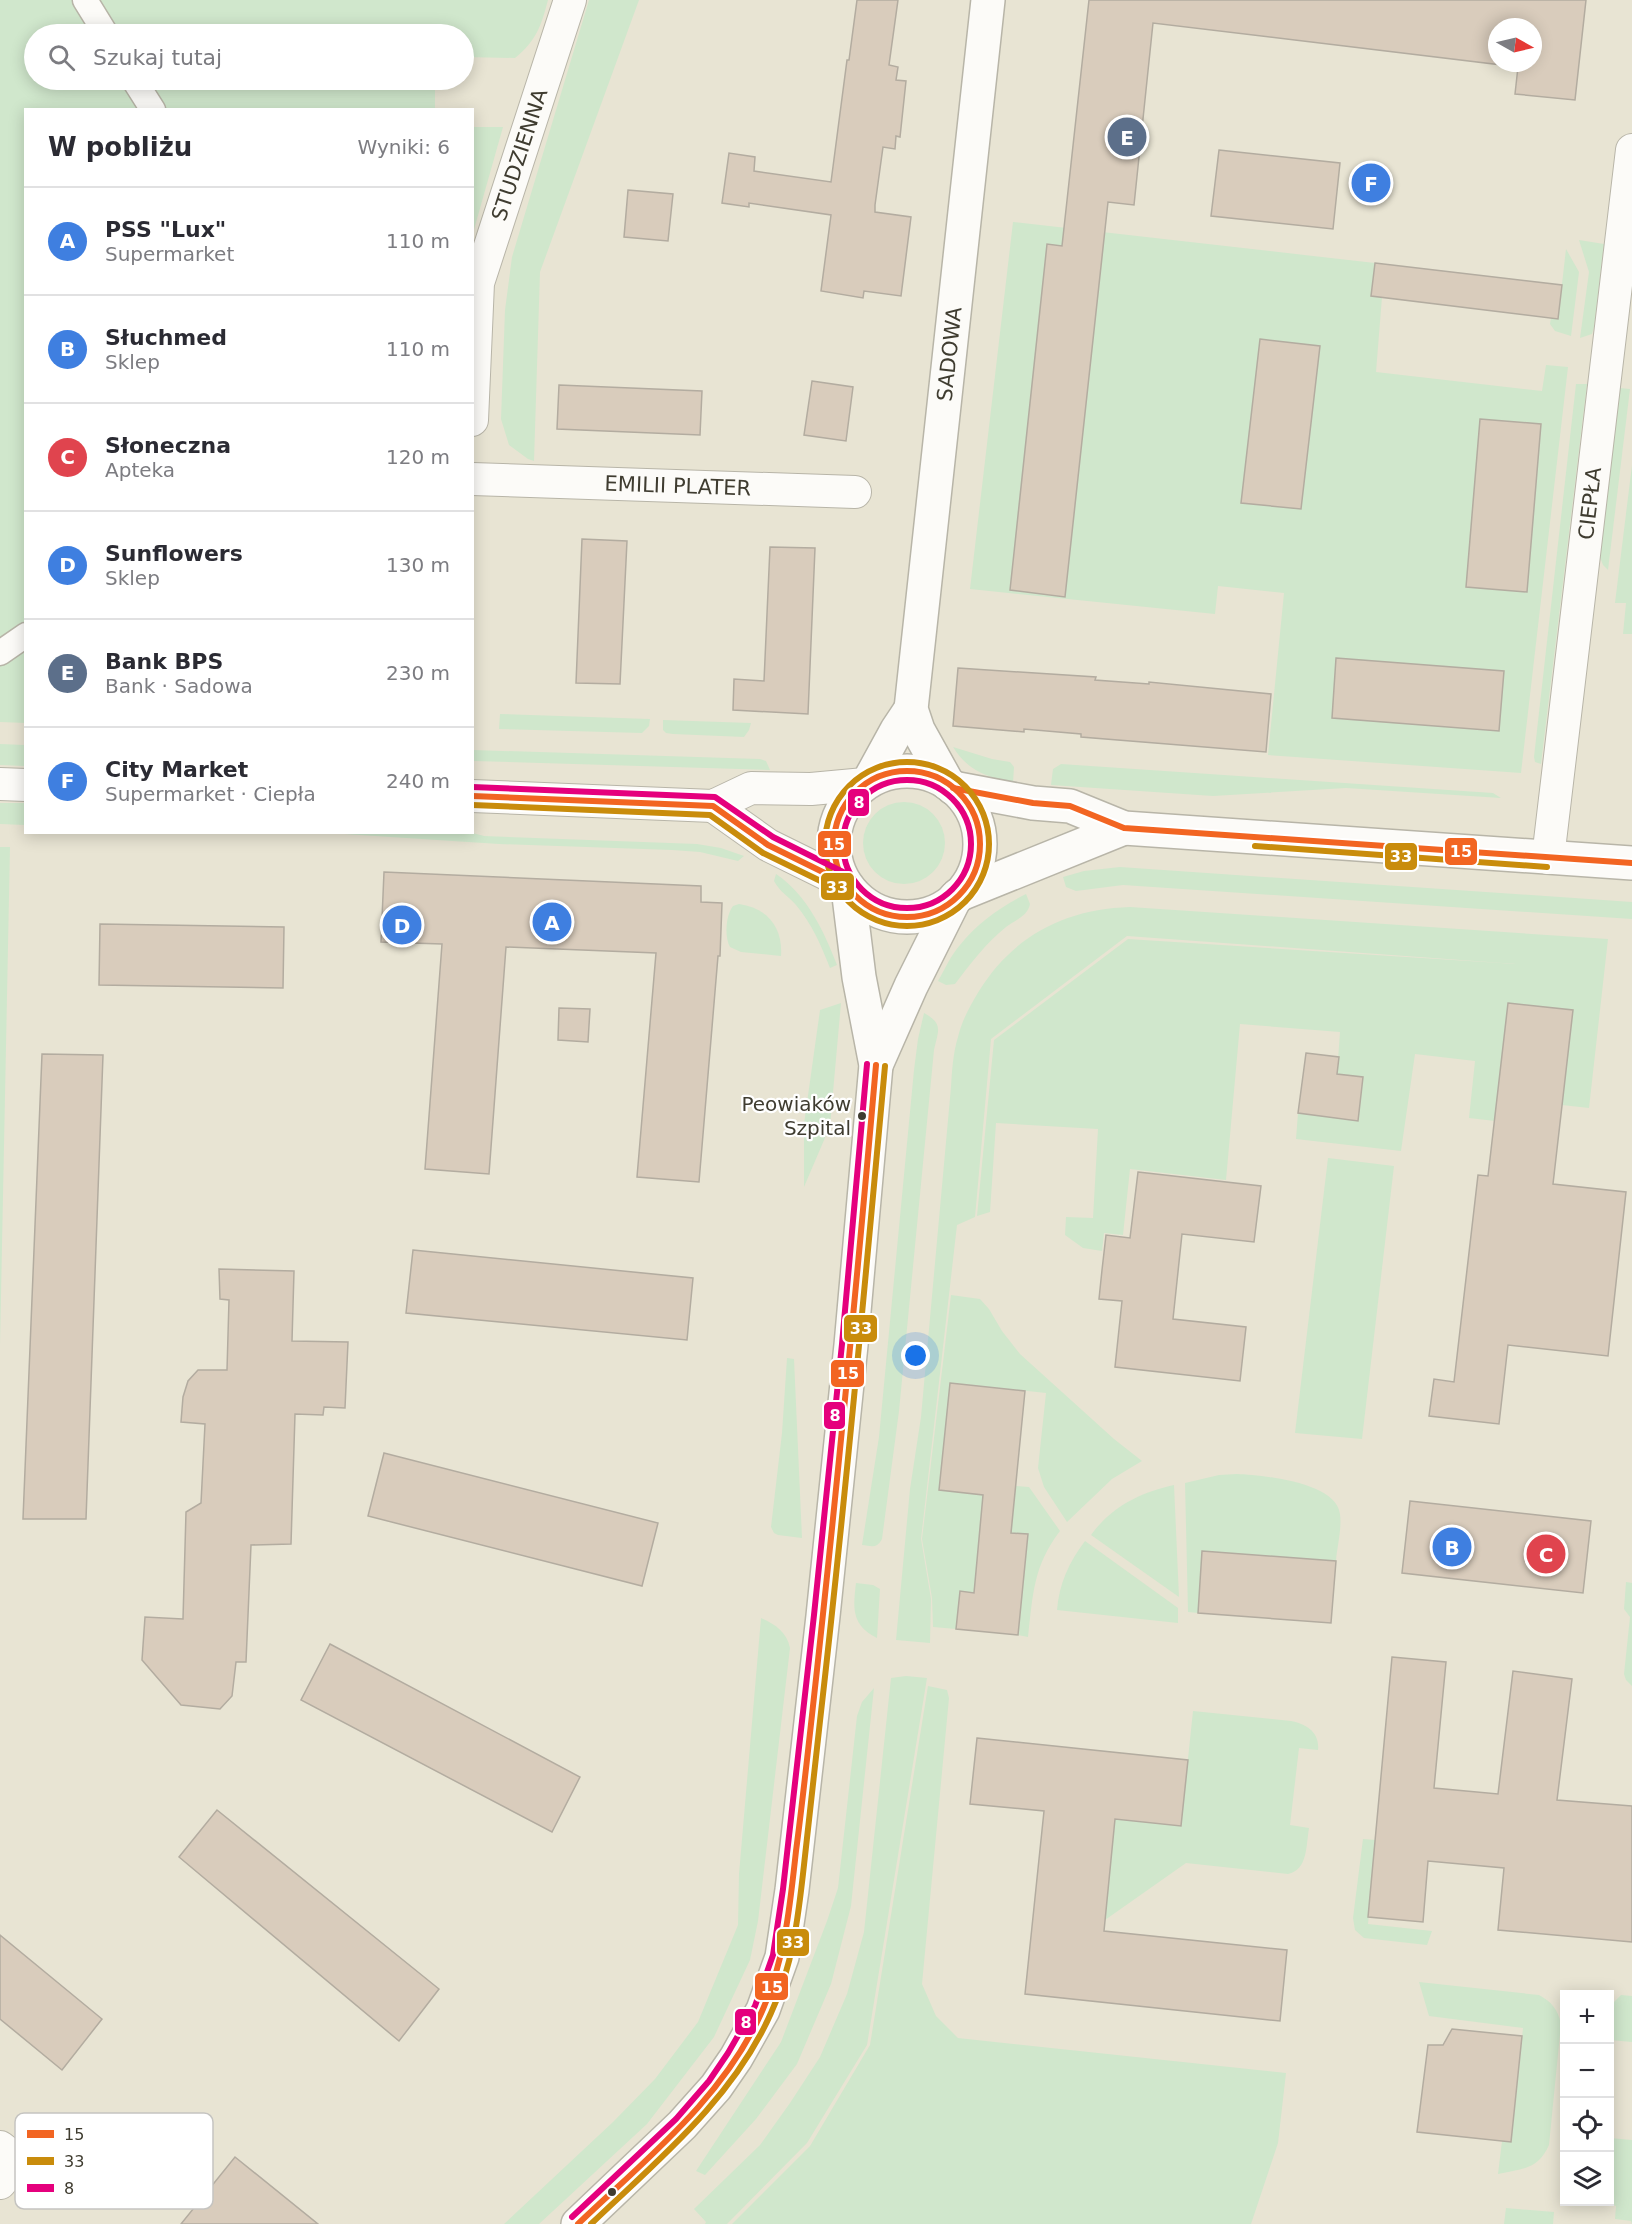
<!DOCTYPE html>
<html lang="pl">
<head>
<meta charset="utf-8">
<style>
  body { margin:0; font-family:"DejaVu Sans",sans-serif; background:#f7f7f7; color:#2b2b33 }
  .controls { position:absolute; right:18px; bottom:18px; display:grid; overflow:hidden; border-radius:0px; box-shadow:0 3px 15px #0003 }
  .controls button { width:54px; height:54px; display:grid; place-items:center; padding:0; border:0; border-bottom:2px solid #e1e1e2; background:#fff; color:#2b2b33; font:30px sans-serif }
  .compass { position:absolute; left:1488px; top:18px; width:54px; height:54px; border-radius:50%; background:#fff; box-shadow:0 3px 15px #0003; rotate:98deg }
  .you { position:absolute; left:916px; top:1356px; width:21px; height:21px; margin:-15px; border:4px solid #fff; border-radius:50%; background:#1a73e8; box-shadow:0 0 0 9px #1a73e833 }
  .badge { display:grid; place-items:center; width:39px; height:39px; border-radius:50%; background:#1a73e8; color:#fff; font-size:20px; font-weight:700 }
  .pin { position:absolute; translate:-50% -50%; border:3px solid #fff; box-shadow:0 2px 6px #0006 }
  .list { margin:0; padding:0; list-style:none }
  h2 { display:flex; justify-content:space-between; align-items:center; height:78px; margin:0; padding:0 24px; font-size:26px }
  h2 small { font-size:20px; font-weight:400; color:#7c7c81 }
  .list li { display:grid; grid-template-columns:39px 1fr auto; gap:18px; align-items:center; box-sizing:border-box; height:108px; padding:0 24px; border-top:2px solid #e1e1e2 }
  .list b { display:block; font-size:22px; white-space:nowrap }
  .list p { margin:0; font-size:20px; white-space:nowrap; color:#7c7c81 }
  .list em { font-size:20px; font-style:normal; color:#7c7c81 }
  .icon { flex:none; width:33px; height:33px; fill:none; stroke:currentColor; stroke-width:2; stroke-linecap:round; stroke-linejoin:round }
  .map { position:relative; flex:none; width:1632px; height:2224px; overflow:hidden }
  .search { position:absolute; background:#fff; box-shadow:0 3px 15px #0003; left:24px; top:24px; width:450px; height:66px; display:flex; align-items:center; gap:15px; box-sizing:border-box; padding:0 21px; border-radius:33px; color:#7c7c81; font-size:22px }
  .panel { position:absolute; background:#fff; box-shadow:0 3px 15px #0003; left:24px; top:108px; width:450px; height:726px; border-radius:0px }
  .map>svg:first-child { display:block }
</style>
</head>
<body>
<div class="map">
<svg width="1632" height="2224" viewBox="0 0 1632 2224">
  <rect width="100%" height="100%" fill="#e8e4d3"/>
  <g fill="#d0e7cc">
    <path d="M0 0H548C541 26 537 40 515 58L464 57V34H34V80H435V109L26 110V723L0 722Z"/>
    <polygon points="589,0 639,0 540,272 534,461 528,459 509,445 501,419 505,310 512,257"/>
    <polygon points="473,127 503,127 473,233 472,127"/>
    <polygon points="1013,222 1375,263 1371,296 1382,297 1376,372 1542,391 1546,365 1568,367 1521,773 1268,755 1284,593 1218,586 1215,614 970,589"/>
    <polygon points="1579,240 1604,244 1594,327 1592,334 1580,338 1589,272"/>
    <polygon points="1566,249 1579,272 1571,336 1555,331 1550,324 1551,318 1558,319"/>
    <polygon points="1576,384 1587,384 1541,764 1535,762 1534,757"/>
    <polygon points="1620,388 1630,389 1608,570 1603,565 1600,557"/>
    <polygon points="1632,465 1632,634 1623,634 1626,603 1615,603"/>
    <polygon points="500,714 650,719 649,726 642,733 499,729"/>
    <polygon points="663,720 751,723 749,730 744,737 673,734 666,733 663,730"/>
    <polygon points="0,744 25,745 25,766 0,765"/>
    <path d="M953 747 992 759 1010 762 1014 767 1013 783C987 777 968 771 953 747Z"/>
    <polygon points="473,750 760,759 766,761 770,770 473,761"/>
    <polygon points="1061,764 1493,793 1501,798 1346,788 1213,796 1051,785 1053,769"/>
    <circle cx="904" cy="843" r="41"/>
    <polygon points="0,803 25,803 25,825 0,824"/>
    <polygon points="345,832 469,832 484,836 697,844 721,848 744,856 738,861 700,852 672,850 499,844 344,834"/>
    <polygon points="0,847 10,847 0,1346"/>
    <polygon points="1120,867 1632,902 1632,919 1123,885 1076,891 1066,887 1063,877 1084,871"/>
    <path d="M776 874C807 895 824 931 837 965L830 968C821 945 812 924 796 905 789 897 779 891 774 881Z"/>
    <path d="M1026 894 1030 904C1028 916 1015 920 1006 927 986 943 971 963 955 984L946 985 938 981C945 969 951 955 960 945 977 923 1002 906 1026 894Z"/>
    <path d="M739 904C768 908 783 928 781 956L741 952 730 947C724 936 726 915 733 906Z"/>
    <path d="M1130 907 1608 939 1589 1108 1562 1105 1572 1010 1509 1003 1495 1121 1469 1118 1475 1061 1415 1054 1401 1151 1296 1139 1298 1113 1358 1120 1363 1078 1337 1074 1340 1032 1240 1024 1226 1180 1130 1169 1123 1235 1104 1233 1102 1251 1083 1248 1065 1235 1066 1217 1093 1218 1098 1129 996 1123 990 1212 977 1216 994 1040 1128 939 1516 964 1127 936 991 1039 975 1217 957 1225 921 1539 931 1599 930 1643 896 1640 910 1489 921 1417 951 1087C952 1071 953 1053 958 1037 962 1020 970 1006 979 991 1013 936 1065 909 1130 907Z"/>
    <polygon points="841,1003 830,1126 804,1187 804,1124 820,1010"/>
    <path d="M924 1013C944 1024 938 1031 934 1050L899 1411 882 1539C877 1549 871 1546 862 1545L879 1437 914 1070 918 1039Z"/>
    <polygon points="1328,1158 1394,1166 1362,1439 1295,1433"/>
    <path d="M951 1295 980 1299 989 1309 1002 1331 1020 1354 1114 1439 1142 1461 1112 1479 1067 1522 1044 1487 1038 1468 1046 1393 951 1383 939 1490 1013 1498 1015 1486 1029 1487 1060 1531C1033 1566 1033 1595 1028 1637L1018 1635 1028 1535 974 1593 960 1592 956 1629 933 1627 932 1598 922 1539Z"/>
    <polygon points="787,1358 794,1359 802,1538 778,1535 774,1533 771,1527 782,1433"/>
    <path d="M1237 1474C1262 1475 1336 1482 1340 1514 1342 1529 1337 1547 1336 1561L1202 1551 1198 1613 1188 1612 1185 1483 1219 1475Z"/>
    <path d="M1174 1485 1179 1597 1091 1535C1111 1507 1141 1492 1174 1485Z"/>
    <path d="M1085 1541 1178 1608V1623L1057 1610C1059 1584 1069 1562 1085 1541Z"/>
    <polygon points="1626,1582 1632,1583 1632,1686 1626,1680 1624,1674 1630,1617 1624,1609"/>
    <path d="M856 1583 873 1585 880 1589 877 1638C851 1625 853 1608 856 1583Z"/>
    <path d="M761 1618C775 1624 787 1632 790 1648L758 1921 750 1960 714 2037 647 2124 539 2224H504L613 2122 655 2079 698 2022 738 1925 739 1874Z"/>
    <polygon points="906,1676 927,1678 867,2045 807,2143 727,2224 705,2224 706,2222 694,2209 760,2145 790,2103 820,2057 847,1994 864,1932 891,1678"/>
    <polygon points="928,1686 947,1690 949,1698 922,1984 936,2016 958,2038 1286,2073 1278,2143 1251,2224 732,2224 810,2146 870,2045"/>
    <polygon points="874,1688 851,1906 831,1984 797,2064 756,2119 705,2175 696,2171 781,2042 827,1921 838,1888 857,1716 862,1702"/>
    <path d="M1193 1711 1291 1721C1306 1724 1320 1732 1318 1750L1299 1748 1290 1825 1309 1828C1306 1845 1308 1870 1288 1874L1186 1863 1105 1920 1115 1819 1181 1825Z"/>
    <polygon points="1363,1839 1376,1840 1368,1924 1432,1931 1427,1945 1364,1938 1355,1930 1353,1918"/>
    <path d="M1419 1982 1539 1995C1552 2002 1558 2010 1561 2024L1549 2145C1538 2170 1521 2169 1498 2174L1502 2141H1511L1523 2028 1429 2016Z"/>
    <polygon points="1621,1995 1632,1996 1632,2042 1610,2040 1610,2006"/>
    <polygon points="1610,2138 1632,2140 1632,2224 1631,2221 1615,2219 1616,2206 1606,2202 1610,2202"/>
    <polygon points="1506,2208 1554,2212 1553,2224 1504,2224"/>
  </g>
  <g fill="#d9ccbc" stroke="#b3aca0" stroke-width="1.5" fill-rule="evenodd">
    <polygon points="857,0 898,0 889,65 898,67 896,80 906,81 900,137 896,136 895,149 883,147 875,205 875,212 911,217 901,296 864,291 863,298 821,291 831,215 749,203 749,207 722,203 729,153 755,157 754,171 831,182 847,60 849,60"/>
    <path d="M1089 0H1586L1575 100 1515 94 1518 67 1153 23 1134 205 1108 202 1065 597 1010 590 1047 244 1062 246ZM1497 27H1533V63H1497Z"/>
    <polygon points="1219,150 1340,163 1333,229 1211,216"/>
    <polygon points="628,190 673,194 668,241 624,237"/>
    <polygon points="1375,263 1562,285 1558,319 1371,296"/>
    <polygon points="1260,339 1320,346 1301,509 1241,503"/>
    <polygon points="812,381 853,387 846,441 804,435"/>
    <polygon points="559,385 702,391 700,435 557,429"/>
    <polygon points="1480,419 1541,424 1527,592 1466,587"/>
    <polygon points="582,539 627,541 620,684 576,683"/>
    <polygon points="770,547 815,548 808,714 733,710 734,679 764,681"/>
    <polygon points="1336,658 1504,671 1499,731 1332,718"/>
    <polygon points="958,668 1096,677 1095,680 1149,684 1149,682 1271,694 1266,752 1081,737 1081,734 1024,729 1024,732 953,726"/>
    <polygon points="384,872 701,886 701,902 722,903 720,956 718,956 699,1182 637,1177 656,953 506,947 489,1174 425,1169 442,944 381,942"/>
    <polygon points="100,924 284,927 283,988 99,985"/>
    <polygon points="1508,1003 1573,1010 1553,1184 1626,1192 1608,1356 1508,1345 1499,1424 1429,1416 1434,1379 1454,1382 1478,1175 1488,1176"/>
    <polygon points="559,1008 590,1009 588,1042 558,1040"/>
    <polygon points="1306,1053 1339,1057 1337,1074 1363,1077 1358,1121 1298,1113"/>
    <polygon points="42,1054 103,1055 86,1519 23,1519"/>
    <polygon points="1138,1172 1261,1186 1254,1242 1182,1234 1173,1319 1246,1327 1240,1381 1115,1367 1122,1301 1099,1299 1102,1270 1106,1235 1130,1238"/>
    <polygon points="413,1250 693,1278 687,1340 406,1313"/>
    <polygon points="219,1269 294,1271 292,1341 348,1342 345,1408 324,1407 323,1415 295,1414 291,1544 251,1545 246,1662 236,1662 232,1696 220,1709 181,1705 142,1660 145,1617 183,1619 186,1512 201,1503 205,1424 181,1422 183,1397 188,1381 198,1370 227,1370 229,1300 220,1299"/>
    <polygon points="950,1383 1025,1391 1011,1533 1028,1534 1018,1635 956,1629 960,1591 974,1593 983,1495 939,1490"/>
    <polygon points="384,1453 658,1523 642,1586 368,1516"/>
    <polygon points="1410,1501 1591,1521 1583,1593 1402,1573"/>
    <polygon points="1202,1551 1336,1561 1331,1623 1198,1613"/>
    <polygon points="330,1644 580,1777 552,1832 301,1700"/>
    <polygon points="1392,1657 1446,1662 1434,1788 1498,1794 1513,1671 1572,1679 1557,1800 1632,1806 1632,1942 1498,1930 1504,1868 1428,1861 1423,1922 1368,1917"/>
    <polygon points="977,1738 1188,1760 1181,1826 1115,1819 1104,1931 1287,1950 1280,2021 1025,1994 1044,1811 970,1804"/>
    <polygon points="217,1810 439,1989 399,2041 179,1857"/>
    <polygon points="0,1935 102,2019 62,2070 0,2019"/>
    <polygon points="1452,2029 1522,2036 1511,2142 1417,2132 1428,2045 1443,2045"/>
    <polygon points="235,2157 318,2224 181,2224"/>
  </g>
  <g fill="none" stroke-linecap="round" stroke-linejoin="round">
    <g stroke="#b8b5a8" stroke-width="27">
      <g id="pedestrian">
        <polyline points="85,0 106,34"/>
        <polyline points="134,80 153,110"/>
        <polyline points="0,653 26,635"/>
      </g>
    </g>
    <g stroke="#b8b5a8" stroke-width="34">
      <g id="minor">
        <path id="s1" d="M472 420 478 283 570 0"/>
        <path id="s2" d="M472 479 855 492"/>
        <polyline points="0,784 26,785"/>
        <polyline points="472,796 713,806 751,788 811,789 865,784"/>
        <polyline points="713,806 768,845 845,883"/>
        <path id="s3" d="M1548 858 1632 150"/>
        <polyline points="0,2147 18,2161 0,2183"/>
      </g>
    </g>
    <g stroke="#b8b5a8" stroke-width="36">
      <g id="tertiary">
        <polyline points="953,788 1033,803 1070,806 1124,828 1632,863"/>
        <polyline points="958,895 1124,828"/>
      </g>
    </g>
    <g stroke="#b8b5a8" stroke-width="36">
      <g id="secondary">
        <circle cx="907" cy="844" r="73"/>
        <polyline points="869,781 897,730 911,709"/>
        <path id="s4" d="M948 784 918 730 911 709 988 0"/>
        <polyline points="876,1065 911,986 955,898"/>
        <polyline points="578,2224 682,2125 716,2087 736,2058 763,2010 782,1957 792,1890 823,1616 851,1345 876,1065 859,977 848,888"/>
      </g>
    </g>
    <use href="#pedestrian" stroke="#fcfbf8" stroke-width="24"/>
    <use href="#minor" stroke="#fcfbf8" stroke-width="32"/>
    <use href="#tertiary" stroke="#fcfbf8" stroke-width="33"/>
    <use href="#secondary" stroke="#fcfbf8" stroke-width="33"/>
    <g stroke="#fff" stroke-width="10">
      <g id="bus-1">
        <circle cx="907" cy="844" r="73"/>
        <polyline points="953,788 1033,803 1070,806 1124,828 1632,863"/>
        <polyline points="472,796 713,806 768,845 845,883"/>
        <path d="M578 2224C646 2159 725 2097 763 2009 785 1959 790 1905 796 1851 802 1806 807 1760 812 1715 836 1499 857 1282 876 1065"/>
      </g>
    </g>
    <g stroke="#fff" stroke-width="10">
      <g id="bus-2">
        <circle cx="907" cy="844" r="82"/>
        <polyline points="472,805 710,815 763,853 841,891"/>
        <polyline points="1255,846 1547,867"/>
        <path d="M591 2224C658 2160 733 2099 771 2013 794 1964 799 1910 805 1856 810 1811 815 1766 820 1721 845 1503 865 1284 885 1066"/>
      </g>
    </g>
    <g stroke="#fff" stroke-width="10">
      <g id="bus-3">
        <circle cx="907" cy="844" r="64"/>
        <polyline points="472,787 715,797 773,837 849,875"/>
        <polyline points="572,2217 676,2119 709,2081 728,2053 755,2006 773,1955 783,1889 814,1615 842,1344 867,1064"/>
      </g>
    </g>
    <use href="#bus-1" stroke="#f26522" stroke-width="6"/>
    <use href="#bus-2" stroke="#c98c0c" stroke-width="6"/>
    <use href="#bus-3" stroke="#e5007d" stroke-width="6"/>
  </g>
  <g fill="#3f3c30" stroke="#fff" stroke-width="2">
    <circle cx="862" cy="1116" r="5"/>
    <circle cx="612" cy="2192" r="5"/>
  </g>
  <g text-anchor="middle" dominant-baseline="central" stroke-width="4.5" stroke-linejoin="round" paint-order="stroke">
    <g font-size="20" fill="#3f3c30" stroke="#fff" text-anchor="end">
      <text x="851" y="1104">Peowiaków<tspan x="851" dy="24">Szpital</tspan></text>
    </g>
    <g font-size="21" fill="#3f3c30" stroke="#fff">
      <text stroke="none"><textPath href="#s1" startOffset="272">STUDZIENNA</textPath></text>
      <text stroke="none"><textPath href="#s4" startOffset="441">SADOWA</textPath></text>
      <text stroke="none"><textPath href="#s2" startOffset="206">EMILII PLATER</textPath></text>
      <text stroke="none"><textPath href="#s3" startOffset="357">CIEPŁA</textPath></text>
    </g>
  </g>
  <rect x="15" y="2113" width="198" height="96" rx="9" fill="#fff" stroke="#c5c4c1" stroke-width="1.5"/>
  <rect x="27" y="2130" width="27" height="8" fill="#f26522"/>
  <rect x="27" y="2157" width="27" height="8" fill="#c98c0c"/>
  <rect x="27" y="2184" width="27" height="8" fill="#e5007d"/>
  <g font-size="16" fill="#3f3c30">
    <text x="64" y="2140">15</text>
    <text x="64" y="2167">33</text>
    <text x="64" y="2194">8</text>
  </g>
  <g stroke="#fff" stroke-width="2">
    <rect x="847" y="788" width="23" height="29" rx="6" fill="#e5007d"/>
    <rect x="817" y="830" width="35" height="28" rx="6" fill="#f26522"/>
    <rect x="1444" y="837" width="34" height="29" rx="6" fill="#f26522"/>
    <rect x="1384" y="842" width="34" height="29" rx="6" fill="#c98c0c"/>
    <rect x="820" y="872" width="35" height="29" rx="6" fill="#c98c0c"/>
    <rect x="843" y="1314" width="35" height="29" rx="6" fill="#c98c0c"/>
    <rect x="830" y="1359" width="35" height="29" rx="6" fill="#f26522"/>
    <rect x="823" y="1401" width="23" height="29" rx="6" fill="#e5007d"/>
    <rect x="776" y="1928" width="34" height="29" rx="6" fill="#c98c0c"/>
    <rect x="754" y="1972" width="35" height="29" rx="6" fill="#f26522"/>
    <rect x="734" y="2008" width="23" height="28" rx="6" fill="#e5007d"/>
  </g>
  <g font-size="16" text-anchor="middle" font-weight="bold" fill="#fff">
    <text x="859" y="808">8</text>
    <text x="834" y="850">15</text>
    <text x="1461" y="857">15</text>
    <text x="1401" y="862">33</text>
    <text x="837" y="893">33</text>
    <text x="861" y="1334">33</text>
    <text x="848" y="1379">15</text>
    <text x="835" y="1421">8</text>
    <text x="793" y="1948">33</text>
    <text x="772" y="1993">15</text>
    <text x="746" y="2028">8</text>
  </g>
</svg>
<div class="controls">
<button>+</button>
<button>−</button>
<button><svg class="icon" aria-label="locate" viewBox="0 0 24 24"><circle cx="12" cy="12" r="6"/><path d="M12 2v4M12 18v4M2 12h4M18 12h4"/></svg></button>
<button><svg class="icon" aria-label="layers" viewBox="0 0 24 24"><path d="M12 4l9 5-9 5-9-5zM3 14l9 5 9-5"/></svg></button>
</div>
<svg class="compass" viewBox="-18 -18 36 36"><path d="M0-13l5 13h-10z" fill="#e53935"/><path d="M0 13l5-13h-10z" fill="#7c7c81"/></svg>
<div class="you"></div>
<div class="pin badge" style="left:552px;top:922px;background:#3f7fe0">A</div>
<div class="pin badge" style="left:1452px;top:1547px;background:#3f7fe0">B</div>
<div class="pin badge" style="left:1546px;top:1554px;background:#e0444e">C</div>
<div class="pin badge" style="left:402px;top:925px;background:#3f7fe0">D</div>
<div class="pin badge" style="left:1127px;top:137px;background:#5c6f8a">E</div>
<div class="pin badge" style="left:1371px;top:183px;background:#3f7fe0">F</div>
<div class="search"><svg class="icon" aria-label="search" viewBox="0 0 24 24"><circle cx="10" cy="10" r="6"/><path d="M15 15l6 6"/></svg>Szukaj tutaj</div>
<section class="panel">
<h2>W pobliżu<small>Wyniki: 6</small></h2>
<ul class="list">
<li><span class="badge" style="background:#3f7fe0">A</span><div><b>PSS &quot;Lux&quot;</b><p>Supermarket</p></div><em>110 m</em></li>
<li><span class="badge" style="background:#3f7fe0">B</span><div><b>Słuchmed</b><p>Sklep</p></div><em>110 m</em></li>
<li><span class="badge" style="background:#e0444e">C</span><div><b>Słoneczna</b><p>Apteka</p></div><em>120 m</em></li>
<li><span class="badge" style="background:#3f7fe0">D</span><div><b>Sunflowers</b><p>Sklep</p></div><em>130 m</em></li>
<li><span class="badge" style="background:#5c6f8a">E</span><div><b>Bank BPS</b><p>Bank · Sadowa</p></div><em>230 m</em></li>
<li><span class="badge" style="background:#3f7fe0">F</span><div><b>City Market</b><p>Supermarket · Ciepła</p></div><em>240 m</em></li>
</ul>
</section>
</div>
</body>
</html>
